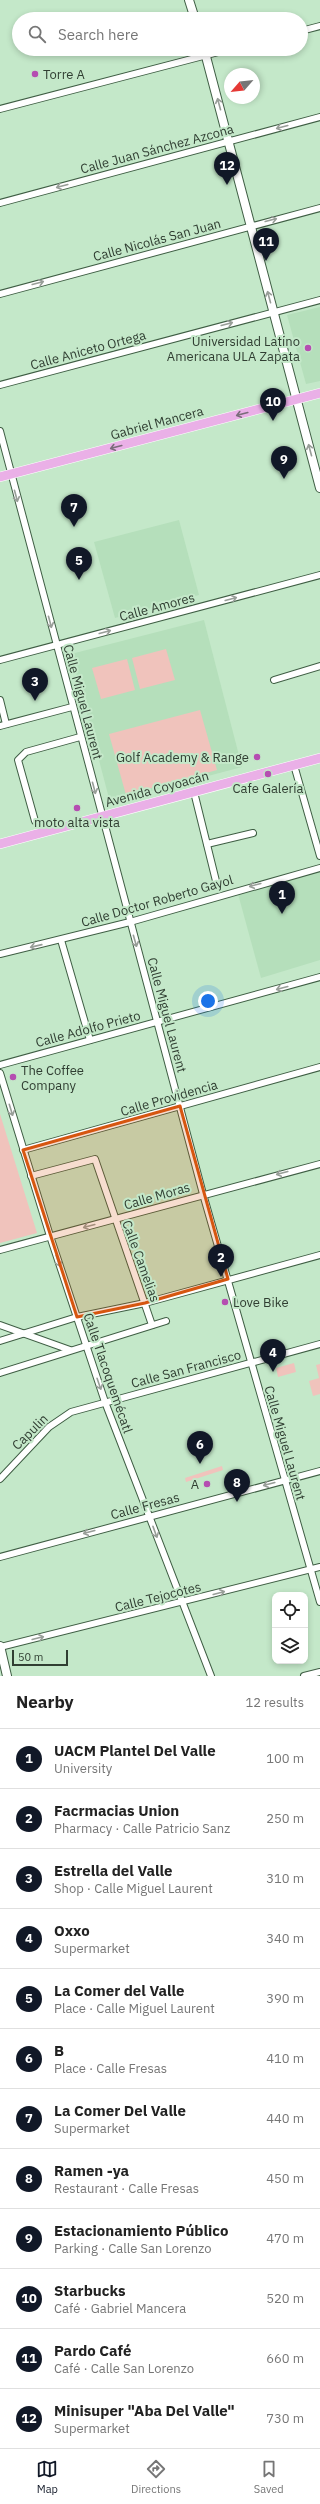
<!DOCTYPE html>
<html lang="en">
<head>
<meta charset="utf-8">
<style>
  body { margin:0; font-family:"IBM Plex Sans",sans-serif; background:#f2f2f2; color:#222 }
  .controls { position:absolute; right:12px; bottom:12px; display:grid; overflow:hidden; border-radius:8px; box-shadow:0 2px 6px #0003 }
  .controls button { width:36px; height:36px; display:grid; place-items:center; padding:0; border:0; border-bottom:1px solid #e0e0e0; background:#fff; color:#222; font:20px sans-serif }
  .compass { position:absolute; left:224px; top:68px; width:36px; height:36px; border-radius:50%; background:#fff; box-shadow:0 2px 6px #0003; rotate:242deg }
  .scale { position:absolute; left:12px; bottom:10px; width:56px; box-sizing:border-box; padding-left:4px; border:2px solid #303e32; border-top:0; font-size:11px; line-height:14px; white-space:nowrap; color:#303e32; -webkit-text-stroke:3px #c4e8c9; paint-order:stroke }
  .you { position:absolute; left:208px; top:1001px; width:14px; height:14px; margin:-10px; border:3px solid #fff; border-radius:50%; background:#1a73e8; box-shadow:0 0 0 6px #1a73e833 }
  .badge { display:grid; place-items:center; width:26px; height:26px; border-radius:50%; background:#111827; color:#fff; font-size:13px; font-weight:700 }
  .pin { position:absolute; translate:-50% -33px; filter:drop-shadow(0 1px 2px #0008) }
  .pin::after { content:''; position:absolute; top:21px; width:14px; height:12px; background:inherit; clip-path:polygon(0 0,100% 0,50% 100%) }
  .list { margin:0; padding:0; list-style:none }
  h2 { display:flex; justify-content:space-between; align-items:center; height:52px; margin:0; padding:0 16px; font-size:17px }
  h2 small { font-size:13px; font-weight:400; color:#767676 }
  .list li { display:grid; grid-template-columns:26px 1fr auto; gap:12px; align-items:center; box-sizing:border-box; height:60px; padding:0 16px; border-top:1px solid #e0e0e0 }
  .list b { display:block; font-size:15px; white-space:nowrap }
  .list p { margin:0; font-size:13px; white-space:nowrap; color:#767676 }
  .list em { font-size:13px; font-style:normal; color:#767676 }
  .icon { flex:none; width:22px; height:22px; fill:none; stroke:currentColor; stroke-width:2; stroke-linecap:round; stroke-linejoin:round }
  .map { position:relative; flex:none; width:320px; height:1676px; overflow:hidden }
  .search { position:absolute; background:#fff; box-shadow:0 2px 6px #0003; left:12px; right:12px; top:12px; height:44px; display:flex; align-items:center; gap:10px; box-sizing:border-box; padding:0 14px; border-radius:22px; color:#767676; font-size:15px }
  .sheet { height:772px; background:#fff }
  nav { display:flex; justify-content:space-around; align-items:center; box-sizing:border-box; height:56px; border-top:1px solid #e0e0e0; background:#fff; font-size:11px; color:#767676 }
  nav a { display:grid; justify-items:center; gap:2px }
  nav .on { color:#111827 }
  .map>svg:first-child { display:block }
</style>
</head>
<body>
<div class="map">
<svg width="320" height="1676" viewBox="0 0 320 1676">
  <rect width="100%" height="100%" fill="#c4e8c9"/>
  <g fill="#b5dfbb">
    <polygon points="320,307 320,381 306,384 287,315"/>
    <polygon points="179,520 199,595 115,618 94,542"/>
    <polygon points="204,620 242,767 110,802 71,654"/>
    <polygon points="320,871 320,960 261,978 238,894"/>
  </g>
  <g fill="#f0c3bc">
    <polygon points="166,649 175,680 140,689 132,658"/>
    <polygon points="127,659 135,690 101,699 92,668"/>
    <polygon points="200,710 217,770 126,795 109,734"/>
    <polygon points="0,1114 37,1233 0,1243"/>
    <polygon points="294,1363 296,1372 278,1377 276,1368"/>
    <polygon points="320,1364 320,1394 313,1396 309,1381 319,1378 316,1365"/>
    <polygon points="222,1466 223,1470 186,1482 185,1478"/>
  </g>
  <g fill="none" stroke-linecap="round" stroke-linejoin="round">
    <g stroke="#3f5e44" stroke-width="8">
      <g id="street">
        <polyline points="301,31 320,26"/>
        <polyline points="0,109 230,49"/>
        <polyline points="0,203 320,117"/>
        <polyline points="0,294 320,208"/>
        <polyline points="0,385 320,300"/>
        <polyline points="0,431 203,1194 320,1602"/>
        <polyline points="0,660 320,575"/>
        <polyline points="274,680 320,666"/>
        <polyline points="0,700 6,724"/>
        <polyline points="0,726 72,707"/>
        <polyline points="294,765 320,856"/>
        <polyline points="194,792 216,881"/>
        <polyline points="35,821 18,760 26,752 80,737"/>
        <polyline points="207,844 253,833"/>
        <polyline points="61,940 90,1040"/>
        <polyline points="0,954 130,922 320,868"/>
        <polyline points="0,1065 320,977"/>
        <polyline points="0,1073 50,1236 105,1402 211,1676"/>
        <polyline points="23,1150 320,1067"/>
        <polyline points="31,1176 95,1159 152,1325"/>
        <polyline points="0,1250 320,1164"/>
        <polyline points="0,1325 70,1350"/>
        <polyline points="0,1341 77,1317 145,1303 320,1255"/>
        <polyline points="0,1373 166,1321"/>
        <polyline points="0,1479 49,1427 71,1412 320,1344"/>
        <polyline points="0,1557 320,1471"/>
        <polyline points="0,1647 320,1567"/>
        <polyline points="304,1676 320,1672"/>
      </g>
    </g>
    <g stroke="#3f5e44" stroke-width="10">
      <g id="secondary">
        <polyline points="189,0 195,19"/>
        <polyline points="204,49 320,488"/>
        <polyline points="0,1646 7,1676"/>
      </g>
    </g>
    <g stroke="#fff" stroke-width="10">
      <g id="primary">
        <polyline points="0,477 320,393"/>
        <polyline points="0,844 320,758"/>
      </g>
    </g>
    <use href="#street" stroke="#fff" stroke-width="6"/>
    <use href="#secondary" stroke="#fff" stroke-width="8"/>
    <use href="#primary" stroke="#eab0e7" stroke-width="9"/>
  </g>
  <defs><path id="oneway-shaft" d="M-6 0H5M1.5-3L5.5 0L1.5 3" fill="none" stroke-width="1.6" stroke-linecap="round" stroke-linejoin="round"/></defs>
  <g stroke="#989e98">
    <use href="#oneway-shaft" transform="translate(219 104) rotate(-105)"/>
    <use href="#oneway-shaft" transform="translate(282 127) rotate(165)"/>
    <use href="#oneway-shaft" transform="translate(62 186) rotate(165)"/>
    <use href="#oneway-shaft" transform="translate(271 220) rotate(-14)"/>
    <use href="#oneway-shaft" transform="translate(38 283) rotate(-15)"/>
    <use href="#oneway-shaft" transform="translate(269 297) rotate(-105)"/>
    <use href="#oneway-shaft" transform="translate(227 324) rotate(-15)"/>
    <use href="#oneway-shaft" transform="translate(310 450) rotate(-105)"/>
    <use href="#oneway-shaft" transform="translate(16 496) rotate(75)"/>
    <use href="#oneway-shaft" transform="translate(231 599) rotate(-15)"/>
    <use href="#oneway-shaft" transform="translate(50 622) rotate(75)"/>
    <use href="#oneway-shaft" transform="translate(105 632) rotate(-15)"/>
    <use href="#oneway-shaft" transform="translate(94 788) rotate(75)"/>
    <use href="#oneway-shaft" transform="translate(255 885) rotate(165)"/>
    <use href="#oneway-shaft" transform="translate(135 941) rotate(74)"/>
    <use href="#oneway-shaft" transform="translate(36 946) rotate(167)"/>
    <use href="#oneway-shaft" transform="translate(282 988) rotate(165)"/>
    <use href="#oneway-shaft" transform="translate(11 1110) rotate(73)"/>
    <use href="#oneway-shaft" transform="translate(282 1173) rotate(165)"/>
    <use href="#oneway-shaft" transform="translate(89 1226) rotate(165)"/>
    <use href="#oneway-shaft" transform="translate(58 1261) rotate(71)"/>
    <use href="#oneway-shaft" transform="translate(99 1384) rotate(71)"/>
    <use href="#oneway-shaft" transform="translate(269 1484) rotate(165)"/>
    <use href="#oneway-shaft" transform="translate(89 1532) rotate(165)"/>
    <use href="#oneway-shaft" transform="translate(155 1532) rotate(70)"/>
    <use href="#oneway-shaft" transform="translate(219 1593) rotate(-15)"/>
    <use href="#oneway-shaft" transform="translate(38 1638) rotate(-14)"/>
  </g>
  <g stroke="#7a6c7a">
    <use href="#oneway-shaft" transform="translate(242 414) rotate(165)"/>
    <use href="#oneway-shaft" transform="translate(116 447) rotate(165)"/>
  </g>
  <path fill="#d65610" fill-opacity="0.2" stroke="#d65610" stroke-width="3" stroke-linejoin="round" d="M180 1106 228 1279 145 1303 77 1317 23 1150Z"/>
  <g fill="#b54db1" stroke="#c4e8c9" stroke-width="1.5">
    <circle cx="35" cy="74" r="4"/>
    <circle cx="308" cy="348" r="4"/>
    <circle cx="257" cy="757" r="4"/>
    <circle cx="268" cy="774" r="4"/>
    <circle cx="77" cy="808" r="4"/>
    <circle cx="13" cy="1077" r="4"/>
    <circle cx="225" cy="1302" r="4"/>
    <circle cx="207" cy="1484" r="4"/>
  </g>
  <g text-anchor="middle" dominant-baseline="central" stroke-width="4" stroke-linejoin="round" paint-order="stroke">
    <g font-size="13" fill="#303e32" stroke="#c4e8c9" text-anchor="start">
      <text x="43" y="74">Torre A</text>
      <text x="300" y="341" text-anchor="end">Universidad Latino<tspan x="300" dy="15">Americana ULA Zapata</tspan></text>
      <text x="249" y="757" text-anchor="end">Golf Academy &amp; Range</text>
      <text x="268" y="788" text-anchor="middle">Cafe Galería</text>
      <text x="77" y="822" text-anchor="middle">moto alta vista</text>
      <text x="21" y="1070">The Coffee<tspan x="21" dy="15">Company</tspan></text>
      <text x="233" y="1302">Love Bike</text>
      <text x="199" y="1484" text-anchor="end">A</text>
    </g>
    <g font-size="13" fill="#303e32" stroke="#c4e8c9">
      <text transform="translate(157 149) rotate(-15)">Calle Juan Sánchez Azcona</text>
      <text transform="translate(157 240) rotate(-15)">Calle Nicolás San Juan</text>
      <text transform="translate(88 350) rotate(-15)">Calle Aniceto Ortega</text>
      <text transform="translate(157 423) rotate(-15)">Gabriel Mancera</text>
      <text transform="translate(157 607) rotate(-15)">Calle Amores</text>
      <text transform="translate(83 702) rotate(75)">Calle Miguel Laurent</text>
      <text transform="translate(157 789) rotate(-15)">Avenida Coyoacán</text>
      <text transform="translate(157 901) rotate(-16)">Calle Doctor Roberto Gayol</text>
      <text transform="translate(167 1015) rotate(75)">Calle Miguel Laurent</text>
      <text transform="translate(88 1029) rotate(-15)">Calle Adolfo Prieto</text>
      <text transform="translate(169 1098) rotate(-16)">Calle Providencia</text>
      <text transform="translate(157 1196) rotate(-16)">Calle Moras</text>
      <text transform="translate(141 1261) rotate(70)">Calle Camelias</text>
      <text transform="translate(186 1369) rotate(-15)">Calle San Francisco</text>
      <text transform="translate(108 1373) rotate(71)">Calle Tlacoquemécatl</text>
      <text transform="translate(30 1432) rotate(-45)">Capulin</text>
      <text transform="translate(285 1443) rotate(74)">Calle Miguel Laurent</text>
      <text transform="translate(145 1506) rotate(-15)">Calle Fresas</text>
      <text transform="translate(158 1597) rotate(-14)">Calle Tejocotes</text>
    </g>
  </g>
</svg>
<div class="controls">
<button><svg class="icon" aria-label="locate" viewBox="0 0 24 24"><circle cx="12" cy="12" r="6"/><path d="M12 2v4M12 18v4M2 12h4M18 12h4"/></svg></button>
<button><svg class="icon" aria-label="layers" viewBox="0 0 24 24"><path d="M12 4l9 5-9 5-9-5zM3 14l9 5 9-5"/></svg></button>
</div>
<svg class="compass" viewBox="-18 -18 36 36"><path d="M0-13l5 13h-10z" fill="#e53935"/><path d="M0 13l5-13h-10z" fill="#767676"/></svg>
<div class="scale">50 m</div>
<div class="you"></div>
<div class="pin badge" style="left:282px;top:914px">1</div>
<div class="pin badge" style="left:221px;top:1277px">2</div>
<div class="pin badge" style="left:35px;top:701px">3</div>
<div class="pin badge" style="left:273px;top:1372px">4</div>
<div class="pin badge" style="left:79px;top:580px">5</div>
<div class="pin badge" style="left:200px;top:1464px">6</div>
<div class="pin badge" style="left:74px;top:527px">7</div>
<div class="pin badge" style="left:237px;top:1502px">8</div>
<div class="pin badge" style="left:284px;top:479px">9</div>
<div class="pin badge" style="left:273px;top:421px">10</div>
<div class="pin badge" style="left:266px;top:261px">11</div>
<div class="pin badge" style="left:227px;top:185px">12</div>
<div class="search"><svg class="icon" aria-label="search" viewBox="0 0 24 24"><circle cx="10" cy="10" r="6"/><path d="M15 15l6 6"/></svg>Search here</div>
</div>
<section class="sheet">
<h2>Nearby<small>12 results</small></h2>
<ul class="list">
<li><span class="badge">1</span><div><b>UACM Plantel Del Valle</b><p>University</p></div><em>100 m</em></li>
<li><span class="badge">2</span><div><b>Facrmacias Union</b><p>Pharmacy · Calle Patricio Sanz</p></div><em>250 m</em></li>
<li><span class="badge">3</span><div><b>Estrella del Valle</b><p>Shop · Calle Miguel Laurent</p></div><em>310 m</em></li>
<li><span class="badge">4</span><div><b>Oxxo</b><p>Supermarket</p></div><em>340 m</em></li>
<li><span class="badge">5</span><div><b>La Comer del Valle</b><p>Place · Calle Miguel Laurent</p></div><em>390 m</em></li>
<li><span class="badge">6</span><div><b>B</b><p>Place · Calle Fresas</p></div><em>410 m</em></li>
<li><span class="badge">7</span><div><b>La Comer Del Valle</b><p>Supermarket</p></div><em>440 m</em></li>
<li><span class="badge">8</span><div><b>Ramen -ya</b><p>Restaurant · Calle Fresas</p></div><em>450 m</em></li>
<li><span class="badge">9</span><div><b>Estacionamiento Público</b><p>Parking · Calle San Lorenzo</p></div><em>470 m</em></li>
<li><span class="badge">10</span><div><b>Starbucks</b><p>Café · Gabriel Mancera</p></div><em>520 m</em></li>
<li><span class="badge">11</span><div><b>Pardo Café</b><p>Café · Calle San Lorenzo</p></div><em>660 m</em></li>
<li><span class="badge">12</span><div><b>Minisuper &quot;Aba Del Valle&quot;</b><p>Supermarket</p></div><em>730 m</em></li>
</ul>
</section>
<nav>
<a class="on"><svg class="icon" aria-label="map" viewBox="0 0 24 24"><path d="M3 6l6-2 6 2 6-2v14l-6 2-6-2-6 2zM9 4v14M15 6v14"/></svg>Map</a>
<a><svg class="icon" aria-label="directions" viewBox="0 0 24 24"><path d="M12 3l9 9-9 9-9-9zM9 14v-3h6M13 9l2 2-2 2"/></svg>Directions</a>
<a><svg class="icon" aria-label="saved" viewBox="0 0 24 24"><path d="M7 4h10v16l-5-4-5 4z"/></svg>Saved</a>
</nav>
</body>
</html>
